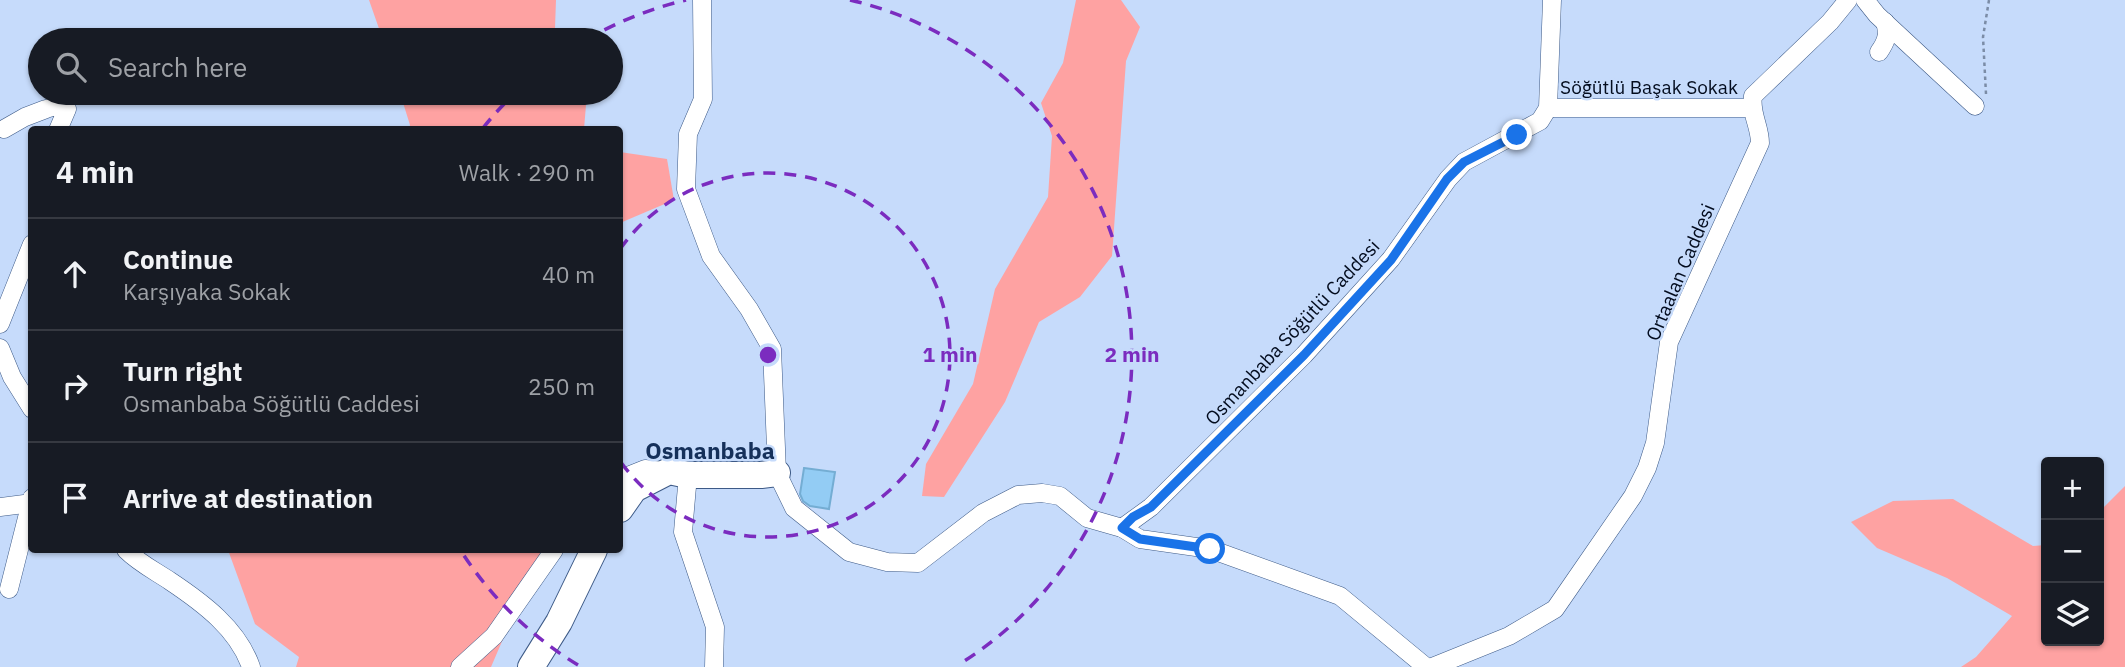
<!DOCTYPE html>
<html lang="en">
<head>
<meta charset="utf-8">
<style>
  body { margin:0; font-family:"IBM Plex Sans",sans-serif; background:#20242c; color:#f1f3f6 }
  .controls { position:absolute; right:21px; bottom:21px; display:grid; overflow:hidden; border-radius:7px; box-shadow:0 2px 5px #0004 }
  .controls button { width:63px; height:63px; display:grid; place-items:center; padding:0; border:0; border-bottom:2px solid #363941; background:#171b24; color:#f1f3f6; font:35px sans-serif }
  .stop { position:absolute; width:21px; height:21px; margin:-16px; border:5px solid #1a73e8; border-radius:50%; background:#fff }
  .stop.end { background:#1a73e8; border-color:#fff; box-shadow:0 2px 7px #0008 }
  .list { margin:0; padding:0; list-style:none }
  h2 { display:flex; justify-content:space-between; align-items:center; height:91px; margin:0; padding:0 28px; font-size:30px }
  h2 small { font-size:23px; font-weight:400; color:#9ea1a6 }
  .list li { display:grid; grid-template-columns:46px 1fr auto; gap:21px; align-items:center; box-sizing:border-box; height:112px; padding:0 28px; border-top:2px solid #363941 }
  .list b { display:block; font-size:26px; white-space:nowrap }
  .list p { margin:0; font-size:23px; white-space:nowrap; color:#9ea1a6 }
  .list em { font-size:23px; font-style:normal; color:#9ea1a6 }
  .icon { flex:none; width:38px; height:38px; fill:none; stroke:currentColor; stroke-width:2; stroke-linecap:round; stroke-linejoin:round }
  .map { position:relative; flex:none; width:2125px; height:667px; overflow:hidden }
  .search { position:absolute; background:#171b24; box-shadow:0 2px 5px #0004; left:28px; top:28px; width:595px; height:77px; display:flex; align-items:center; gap:18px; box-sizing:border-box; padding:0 24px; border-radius:38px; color:#9ea1a6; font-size:26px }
  .panel { position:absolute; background:#171b24; box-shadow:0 2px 5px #0004; left:28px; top:126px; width:595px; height:427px; border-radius:7px }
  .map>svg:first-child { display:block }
</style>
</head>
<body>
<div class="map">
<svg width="2125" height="667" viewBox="0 0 2125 667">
  <rect width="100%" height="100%" fill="#c6dbfb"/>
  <g fill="#fea2a2">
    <polygon points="369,0 556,0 555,28 572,40 383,40"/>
    <polygon points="1076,0 1121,0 1140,27 1126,61 1112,256 1080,297 1039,322 1005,402 944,497 922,496 926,464 973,384 995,289 1048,197 1052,136 1041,103 1063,63"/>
    <polygon points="400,93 587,93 584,129 409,129 410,125"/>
    <polygon points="620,152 667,159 674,200 620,223"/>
    <polygon points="2125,486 2125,667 1961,667 1976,657 2012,616 1947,578 1877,548 1851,522 1893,501 1953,499 2033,546 2046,545 2046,641 2099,641 2099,512"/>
    <polygon points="228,550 546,550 525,588 491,667 296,667 299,657 255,624"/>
  </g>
  <polygon fill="#93ccf4" stroke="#74add3" stroke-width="2" points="804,468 835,472 829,509 810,506 803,501 800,494"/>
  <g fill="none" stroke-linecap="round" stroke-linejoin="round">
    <g stroke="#3d5a87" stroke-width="19">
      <g id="street">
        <polyline points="702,0 703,99 688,134 686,189 711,256 749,309 772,349 777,473 794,508 849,552 887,562 918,563 983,513 1018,495 1042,493 1060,496 1087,518 1122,528 1140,539 1210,549 1340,596 1426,667"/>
        <polyline points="1865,0 1877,15 1975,106"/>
        <path d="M1879 52C1886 42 1889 35 1885 22"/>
        <polyline points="1548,108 1751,108"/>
        <polyline points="4,129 25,117 46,109 56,106 67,109 58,130"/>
        <polyline points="0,324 32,244"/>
        <polyline points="0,348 12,377 32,409"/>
        <polyline points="688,475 683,532 715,627 714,667"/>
        <polyline points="620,479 645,469 663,471"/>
        <polyline points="0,507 32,503"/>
        <polyline points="1122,528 1151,507 1304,355 1391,259 1448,179 1464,162 1540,121 1548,108 1552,0"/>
        <path d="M126 550C139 563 155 571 170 581 203 603 238 629 251 667"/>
        <polyline points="9,589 32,498"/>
        <polyline points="460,667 494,636 554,550"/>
        <path d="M1432 667 1509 636 1555 609 1633 496 1647 468 1655 443 1669 342 1760 143C1760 126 1750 113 1753 96L1830 22 1848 0"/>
      </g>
    </g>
    <g stroke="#3d5a87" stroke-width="28">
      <g id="secondary">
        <polyline points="620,509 634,489 669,471 688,475 761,475 777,473"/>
        <polyline points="531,667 559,622 594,550"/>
      </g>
    </g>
    <polyline stroke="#7b8ca6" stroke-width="2.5" stroke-dasharray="3.5 3.5" stroke-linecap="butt" points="1986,94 1983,37 1989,0"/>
    <use href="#street" stroke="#fff" stroke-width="18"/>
    <use href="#secondary" stroke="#fff" stroke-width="26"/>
  </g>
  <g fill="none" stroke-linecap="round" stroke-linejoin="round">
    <polyline stroke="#1a73e8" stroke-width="9" points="1210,549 1140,539 1122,528 1133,517 1151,507 1304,355 1391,260 1447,179 1464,162 1517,135"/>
  </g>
  <g fill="none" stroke="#7b2cbf" stroke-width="3.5" stroke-dasharray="12 9">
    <path d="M620 249A182 182 0 1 1 620 461"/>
    <path d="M578 665A364 364 0 0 1 461 551M483 128A364 364 0 0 1 515 93M586 40A364 364 0 0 1 686 0M850 0A364 364 0 0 1 958 665"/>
  </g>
  <g text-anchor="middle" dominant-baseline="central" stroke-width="5" stroke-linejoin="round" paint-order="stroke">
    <g font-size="19" fill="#030c1e" stroke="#c6dbfb">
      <text x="1649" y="87">Söğütlü Başak Sokak</text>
      <text transform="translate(1680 272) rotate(-67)">Ortaalan Caddesi</text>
      <text transform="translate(1292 332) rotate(-47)">Osmanbaba Söğütlü Caddesi</text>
    </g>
    <g font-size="23" font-weight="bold" fill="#15305a" stroke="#c6dbfb">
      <text x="710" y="450">Osmanbaba</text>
    </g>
  </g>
  <circle cx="768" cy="355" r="10" fill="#7b2cbf" stroke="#c6dbfb" stroke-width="3.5"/>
  <g font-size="21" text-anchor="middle" font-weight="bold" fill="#7b2cbf" stroke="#c6dbfb" stroke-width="5" stroke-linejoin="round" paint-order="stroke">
    <text x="950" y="362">1 min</text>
    <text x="1132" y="362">2 min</text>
  </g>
</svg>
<div class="controls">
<button>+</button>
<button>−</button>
<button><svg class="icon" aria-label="layers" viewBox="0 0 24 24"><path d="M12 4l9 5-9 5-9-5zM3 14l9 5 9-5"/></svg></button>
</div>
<div class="stop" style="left:1210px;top:549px"></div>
<div class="stop end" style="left:1517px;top:135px"></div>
<div class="search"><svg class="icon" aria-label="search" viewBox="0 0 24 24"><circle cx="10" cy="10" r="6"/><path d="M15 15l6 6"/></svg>Search here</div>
<section class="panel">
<h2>4 min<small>Walk · 290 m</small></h2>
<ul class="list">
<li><svg class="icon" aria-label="ahead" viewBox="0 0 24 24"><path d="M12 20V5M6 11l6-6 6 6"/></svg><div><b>Continue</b><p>Karşıyaka Sokak</p></div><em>40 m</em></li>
<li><svg class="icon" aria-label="right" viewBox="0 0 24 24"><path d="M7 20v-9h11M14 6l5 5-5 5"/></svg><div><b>Turn right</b><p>Osmanbaba Söğütlü Caddesi</p></div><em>250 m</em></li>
<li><svg class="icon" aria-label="arrive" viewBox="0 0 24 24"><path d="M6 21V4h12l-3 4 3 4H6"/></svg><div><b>Arrive at destination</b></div></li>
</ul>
</section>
</div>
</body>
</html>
